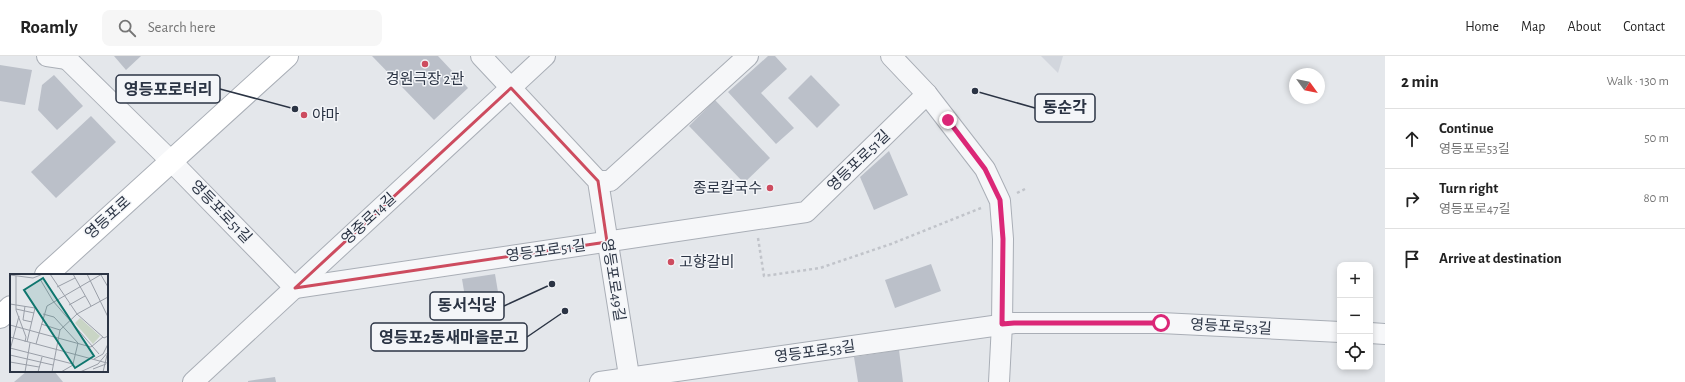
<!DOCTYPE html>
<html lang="en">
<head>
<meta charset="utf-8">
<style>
  body { margin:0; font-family:"Alegreya Sans","Noto Sans KR",sans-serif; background:#f6f6f6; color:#222 }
  .controls { position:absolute; right:12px; bottom:12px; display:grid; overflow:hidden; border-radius:8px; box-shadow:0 2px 6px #0003 }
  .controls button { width:36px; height:36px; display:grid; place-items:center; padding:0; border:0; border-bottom:1px solid #e0e0e0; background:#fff; color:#222; font:20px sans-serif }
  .compass { position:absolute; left:1289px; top:12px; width:36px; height:36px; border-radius:50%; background:#fff; box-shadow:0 2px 6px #0003; rotate:123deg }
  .stop { position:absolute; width:12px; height:12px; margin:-9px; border:3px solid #db2777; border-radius:50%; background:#fff }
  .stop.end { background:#db2777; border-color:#fff; box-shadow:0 1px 4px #0008 }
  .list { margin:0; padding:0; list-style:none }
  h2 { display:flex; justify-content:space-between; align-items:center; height:52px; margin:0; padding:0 16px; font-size:17px }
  h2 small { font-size:13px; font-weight:400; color:#767676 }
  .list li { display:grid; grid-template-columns:26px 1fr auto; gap:12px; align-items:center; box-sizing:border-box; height:60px; padding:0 16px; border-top:1px solid #e0e0e0 }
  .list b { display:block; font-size:15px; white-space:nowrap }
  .list p { margin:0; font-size:13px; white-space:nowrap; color:#767676 }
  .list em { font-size:13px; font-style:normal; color:#767676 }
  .icon { flex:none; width:22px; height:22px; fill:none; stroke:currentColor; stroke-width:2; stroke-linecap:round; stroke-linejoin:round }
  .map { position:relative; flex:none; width:1385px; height:326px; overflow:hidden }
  header { display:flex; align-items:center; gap:24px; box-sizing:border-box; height:56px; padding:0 20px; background:#fff; border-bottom:1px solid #e0e0e0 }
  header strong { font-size:19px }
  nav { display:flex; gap:22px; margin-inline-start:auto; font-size:14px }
  .search { width:280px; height:36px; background:#f6f6f6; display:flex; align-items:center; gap:10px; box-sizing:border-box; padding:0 14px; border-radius:8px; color:#767676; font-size:15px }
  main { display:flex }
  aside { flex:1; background:#fff }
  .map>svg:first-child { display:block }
</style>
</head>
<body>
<header>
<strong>Roamly</strong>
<div class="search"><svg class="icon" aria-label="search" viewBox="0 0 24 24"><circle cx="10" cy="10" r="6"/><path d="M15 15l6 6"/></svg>Search here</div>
<nav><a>Home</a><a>Map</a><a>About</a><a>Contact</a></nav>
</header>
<main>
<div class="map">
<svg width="1385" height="326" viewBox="0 0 1385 326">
  <rect width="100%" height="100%" fill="#e4e7eb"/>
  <polygon fill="#d2d6dd" points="1041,0 1063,0 1058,17"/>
  <g fill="#bbc0c9">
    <polygon points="114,0 141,0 126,14"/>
    <polygon points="372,0 438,0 468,32 434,64"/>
    <polygon points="768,0 775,0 787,13 761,37 794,72 776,88 728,36"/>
    <polygon points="0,9 32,14 25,49 0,45"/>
    <polygon points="54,19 83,50 57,74 38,54 42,29"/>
    <polygon points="811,19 840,49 817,72 788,42"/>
    <polygon points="715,44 770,102 744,127 689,70"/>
    <polygon points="91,60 116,86 56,142 31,116"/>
    <polygon points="889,95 908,139 874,154 860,121"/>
    <polygon points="931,208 941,235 895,252 885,224"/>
    <polygon points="495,218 501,254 468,259 462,223"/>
    <polygon points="899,294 903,326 858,326 854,301"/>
    <polygon points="27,315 54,315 63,326 14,326"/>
    <polygon points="275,321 276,326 248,326 248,325"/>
  </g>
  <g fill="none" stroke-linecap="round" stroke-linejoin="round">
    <g stroke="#a9aeb6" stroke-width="22">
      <g id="street">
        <polyline points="47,0 67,3"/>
        <polyline points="481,0 598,125 630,326"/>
        <polyline points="891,0 927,38 985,113 1000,145 1003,183 1002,268 999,326"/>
        <polyline points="67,3 171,105 295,232 806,156 927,38"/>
        <polyline points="598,125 610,125 748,0"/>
        <polyline points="1370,277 1385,278"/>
        <polyline points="193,326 545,0"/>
        <polyline points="600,326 1014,267 1161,267 1340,276"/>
      </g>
    </g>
    <g stroke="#a9aeb6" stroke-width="24">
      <g id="secondary">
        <polyline points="46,219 287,0"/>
        <polyline points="0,261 11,251"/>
      </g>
    </g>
    <g stroke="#c1c4ca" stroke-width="2.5" stroke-dasharray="3 3" stroke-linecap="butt">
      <polyline points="1017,137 1025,133"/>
      <polyline points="758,182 764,220 820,212 891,188 981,152"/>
    </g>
    <use href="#street" stroke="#f6f7f9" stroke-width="20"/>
    <use href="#secondary" stroke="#fff" stroke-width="22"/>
  </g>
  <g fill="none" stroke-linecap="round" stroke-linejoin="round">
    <polyline stroke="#db2777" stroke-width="5" points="948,64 985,113 1000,144 1003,183 1002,268 1014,267 1161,267"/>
  </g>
  <path fill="none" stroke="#cd4c5f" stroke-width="3" stroke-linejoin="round" d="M511 32 598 125 607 186 295 232Z"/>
  <g fill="#cd4c5f" stroke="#f3f5f8" stroke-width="1.5">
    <circle cx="425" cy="8" r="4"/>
    <circle cx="304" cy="59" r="4"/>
    <circle cx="770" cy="132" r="4"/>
    <circle cx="671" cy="206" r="4"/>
  </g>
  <g text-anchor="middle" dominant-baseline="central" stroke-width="3" stroke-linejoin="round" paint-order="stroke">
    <g font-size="15" fill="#2b3444" stroke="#f3f5f8" text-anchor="start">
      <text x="425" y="23" text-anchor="middle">경원극장 2관</text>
      <text x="312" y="59">야마</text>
      <text x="762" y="132" text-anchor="end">종로칼국수</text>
      <text x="679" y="206">고향갈비</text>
    </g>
    <g font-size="15" fill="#2b3444" stroke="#f3f5f8">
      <text transform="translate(859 105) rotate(-44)">영등포로51길</text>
      <text transform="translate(221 156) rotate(46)">영등포로51길</text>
      <text transform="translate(108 162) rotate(-42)">영등포로</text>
      <text transform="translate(369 163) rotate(-43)">영중로14길</text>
      <text transform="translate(546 195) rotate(-8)">영등포로51길</text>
      <text transform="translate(613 224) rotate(81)">영등포로49길</text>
      <text transform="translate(1231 271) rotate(3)">영등포로53길</text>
      <text transform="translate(815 296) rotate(-8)">영등포로53길</text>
    </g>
  </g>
  <g transform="translate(10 218)">
    <rect width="98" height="98" fill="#e4e7eb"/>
    <path d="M70 44 90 62 83 70 65 49Z" fill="#c9d5c5"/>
    <path fill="none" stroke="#9a9fa8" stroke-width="1" d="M40 0 67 40 94 64 98 62M63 0 81 32M77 0 98 43M0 1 23 4 33 0M91 1 98 13M6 2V36L16 63 15 68M30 5 43 27 89 80M47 13 65 4M0 30 25 34 17 68M59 31 75 22M15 32 13 46 22 48M6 35 24 39M33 40 44 43 68 69 63 90M31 50 50 56M0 51 81 73 93 63M0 63 97 89M26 70 37 32 92 0M0 74 63 90M0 76 9 42M0 81 43 91M84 85 93 80 98 70M0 88 29 93M83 95 96 90M15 98 20 69M28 98 32 83M42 98 50 56 67 40 98 23M51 98 63 91M70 98 88 90 98 78M93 98 97 81"/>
    <path fill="#0f766e" fill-opacity="0.15" stroke="#0f766e" stroke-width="2" d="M33 4 84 82 65 94 14 16Z"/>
    <rect width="98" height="98" fill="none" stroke="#2b3444" stroke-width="2"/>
  </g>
  <path fill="none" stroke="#2b3444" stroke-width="1.5" d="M295 53L220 33M975 35L1035 52M552 228L504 250M565 255L527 281"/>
  <g fill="#2b3444" stroke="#f3f5f8" stroke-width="1.5">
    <circle cx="295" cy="53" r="4"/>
    <circle cx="975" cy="35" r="4"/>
    <circle cx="552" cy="228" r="4"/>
    <circle cx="565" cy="255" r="4"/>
  </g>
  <g fill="#f3f5f8" stroke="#2b3444" stroke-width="1.5">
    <rect x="116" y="19" width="104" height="28" rx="4"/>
    <rect x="1035" y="38" width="60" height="28" rx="4"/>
    <rect x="430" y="236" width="74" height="28" rx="4"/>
    <rect x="371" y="267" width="156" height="28" rx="4"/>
  </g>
  <g font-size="16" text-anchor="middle" font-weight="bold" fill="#2b3444">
    <text x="168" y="39">영등포로터리</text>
    <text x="1065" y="57">동순각</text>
    <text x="467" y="255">동서식당</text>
    <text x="449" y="287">영등포2동새마을문고</text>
  </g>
</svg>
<div class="controls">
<button>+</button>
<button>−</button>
<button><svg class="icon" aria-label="locate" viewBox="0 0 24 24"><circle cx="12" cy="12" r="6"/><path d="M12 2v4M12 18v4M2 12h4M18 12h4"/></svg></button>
</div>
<svg class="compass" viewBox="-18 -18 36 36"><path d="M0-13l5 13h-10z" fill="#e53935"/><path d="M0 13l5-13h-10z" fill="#767676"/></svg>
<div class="stop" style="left:1161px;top:267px"></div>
<div class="stop end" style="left:948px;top:64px"></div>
</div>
<aside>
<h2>2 min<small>Walk · 130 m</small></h2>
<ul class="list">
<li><svg class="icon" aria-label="ahead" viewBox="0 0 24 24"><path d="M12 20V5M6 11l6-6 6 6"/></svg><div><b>Continue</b><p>영등포로53길</p></div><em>50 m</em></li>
<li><svg class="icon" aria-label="right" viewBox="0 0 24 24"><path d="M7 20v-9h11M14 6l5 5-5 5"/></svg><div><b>Turn right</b><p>영등포로47길</p></div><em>80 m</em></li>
<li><svg class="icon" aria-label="arrive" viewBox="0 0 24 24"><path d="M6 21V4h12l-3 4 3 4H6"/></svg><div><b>Arrive at destination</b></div></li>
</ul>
</aside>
</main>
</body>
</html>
